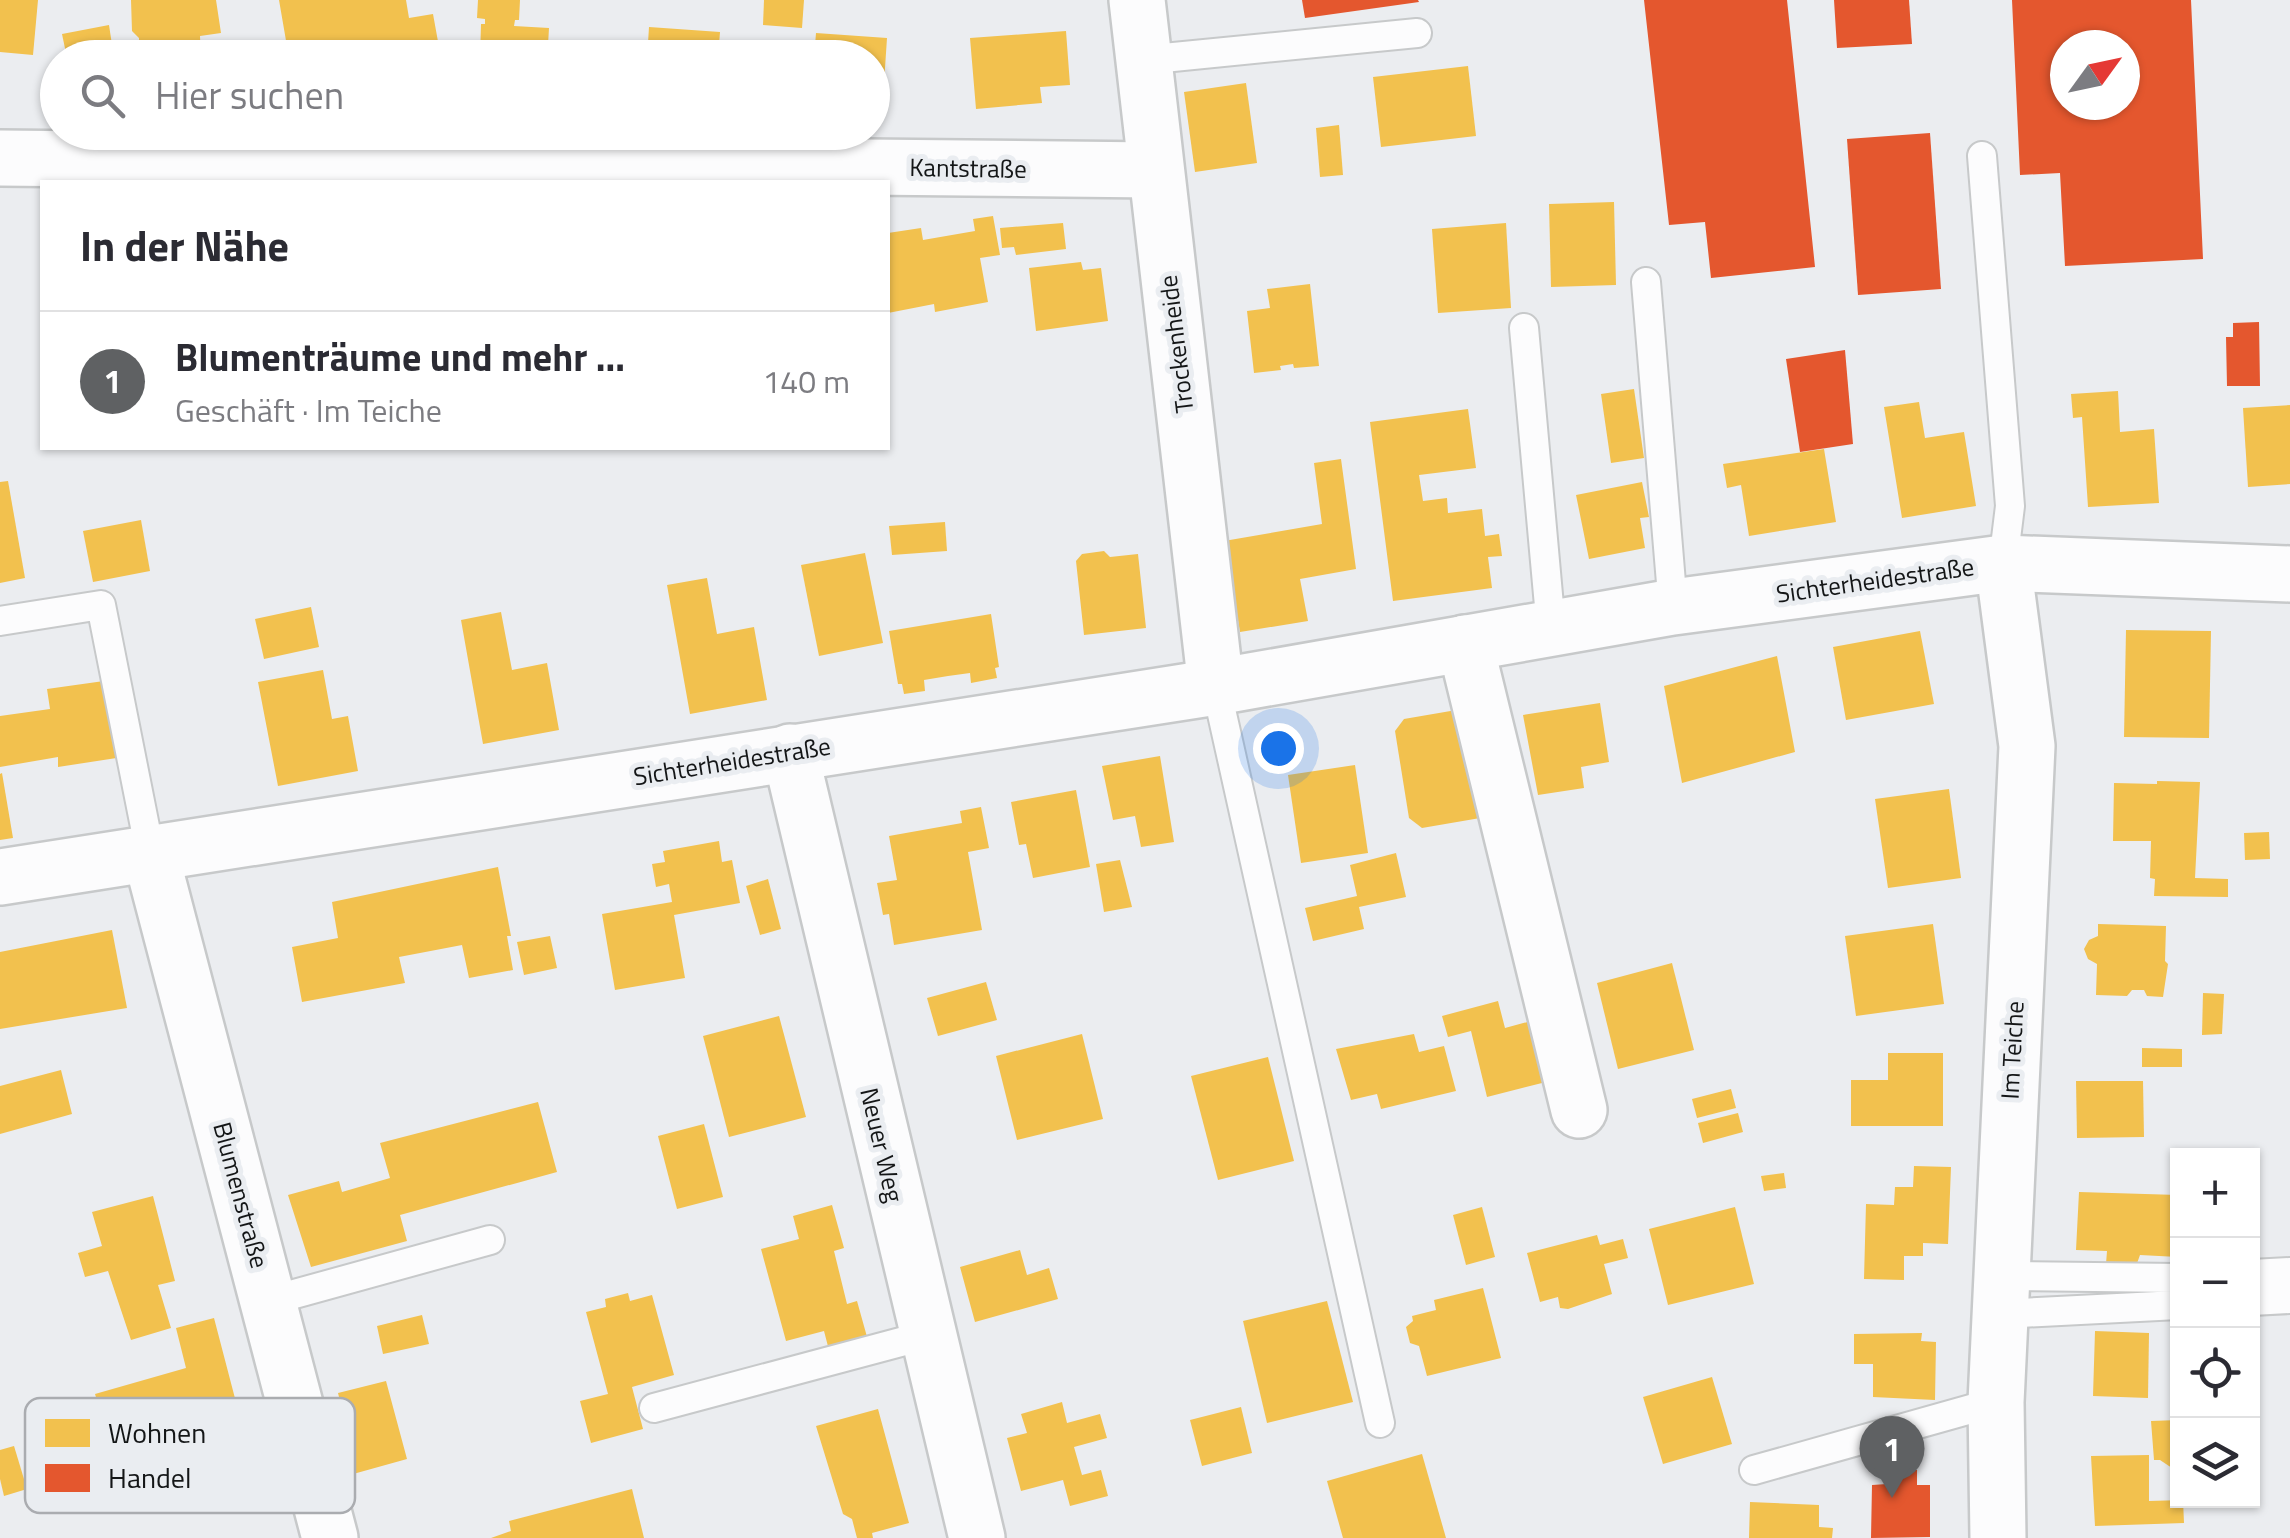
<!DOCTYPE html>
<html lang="de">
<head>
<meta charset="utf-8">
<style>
  body { margin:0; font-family:"Titillium Web",sans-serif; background:#f2f2f3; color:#2b2b33 }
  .controls { position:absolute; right:30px; bottom:30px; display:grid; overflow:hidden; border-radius:0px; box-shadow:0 2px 8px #0004 }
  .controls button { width:90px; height:90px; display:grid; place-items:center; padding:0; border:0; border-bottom:2px solid #e1e1e2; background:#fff; color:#2b2b33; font:50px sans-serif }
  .compass { position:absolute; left:2050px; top:30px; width:90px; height:90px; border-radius:50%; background:#fff; box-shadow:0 2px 8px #0004; rotate:57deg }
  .you { position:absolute; left:1278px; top:748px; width:35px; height:35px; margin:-25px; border:8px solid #fff; border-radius:50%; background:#1a73e8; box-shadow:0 0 0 15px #1a73e833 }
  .badge { display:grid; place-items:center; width:65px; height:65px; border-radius:50%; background:#5f6163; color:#fff; font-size:32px; font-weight:700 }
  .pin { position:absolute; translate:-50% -82px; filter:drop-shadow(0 2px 5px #0008) }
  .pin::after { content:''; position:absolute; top:52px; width:35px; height:30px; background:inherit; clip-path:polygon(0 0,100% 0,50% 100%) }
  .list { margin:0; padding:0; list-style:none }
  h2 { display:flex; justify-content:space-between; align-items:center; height:130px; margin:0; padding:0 40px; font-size:42px }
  h2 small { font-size:32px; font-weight:400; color:#7c7c81 }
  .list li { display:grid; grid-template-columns:65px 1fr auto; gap:30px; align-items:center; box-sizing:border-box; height:140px; padding:0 40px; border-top:2px solid #e1e1e2 }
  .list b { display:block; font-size:38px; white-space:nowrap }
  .list p { margin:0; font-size:32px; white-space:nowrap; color:#7c7c81 }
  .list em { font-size:32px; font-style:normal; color:#7c7c81 }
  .icon { flex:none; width:55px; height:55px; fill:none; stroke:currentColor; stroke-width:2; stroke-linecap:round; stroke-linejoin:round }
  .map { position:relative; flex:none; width:2290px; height:1538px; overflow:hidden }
  .search { position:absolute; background:#fff; box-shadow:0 2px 8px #0004; left:40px; top:40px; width:850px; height:110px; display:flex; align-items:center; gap:25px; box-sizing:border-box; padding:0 35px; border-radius:55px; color:#7c7c81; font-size:38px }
  .panel { position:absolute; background:#fff; box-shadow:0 2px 8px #0004; left:40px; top:180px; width:850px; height:270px; border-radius:0px }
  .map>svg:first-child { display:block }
</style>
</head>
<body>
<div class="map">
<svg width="2290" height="1538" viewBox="0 0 2290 1538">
  <rect width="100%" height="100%" fill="#ebedf0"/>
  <g fill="#f2c14e">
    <polygon points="0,0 38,0 33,55 0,52"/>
    <polygon points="131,0 216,0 221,33 200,36 201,58 139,58 139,38 132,31"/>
    <polygon points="279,0 406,0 409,18 433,14 441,58 403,58 402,50 369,56 368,51 351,53 352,58 289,58"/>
    <polygon points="478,0 520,0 519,20 515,20 514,26 549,28 548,45 566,45 566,58 480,58 481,24 485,24 485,19 477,18"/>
    <polygon points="764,0 804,0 802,28 763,25"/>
    <polygon points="109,25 114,58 67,58 62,34"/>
    <polygon points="649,27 720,32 718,58 647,58"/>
    <polygon points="1066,31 1070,85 1040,87 1042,103 976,109 970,38"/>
    <polygon points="816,33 887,38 883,98 872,97 872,58 814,58"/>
    <polygon points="1468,66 1476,136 1381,147 1373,77"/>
    <polygon points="1246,83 1257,163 1195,172 1184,92"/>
    <polygon points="1339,125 1343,175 1320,177 1316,128"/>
    <polygon points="1614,202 1616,285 1551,287 1549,204"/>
    <polygon points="993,216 1000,255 980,258 988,302 935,312 934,304 888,313 888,233 921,228 923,240 975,231 973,219"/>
    <polygon points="1063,223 1066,249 1016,255 1014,247 1002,248 1000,228"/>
    <polygon points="1506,223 1511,308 1438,313 1432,229"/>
    <polygon points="1081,262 1083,270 1101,268 1108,321 1036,331 1029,268"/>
    <polygon points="1310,284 1319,366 1294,368 1293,364 1280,366 1281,370 1254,373 1247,311 1270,308 1267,289"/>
    <polygon points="1634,389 1644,458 1611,463 1601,394"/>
    <polygon points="2118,391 2120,432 2154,429 2159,503 2088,507 2082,417 2073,418 2071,394"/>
    <polygon points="1919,402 1925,438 1964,432 1976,506 1902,518 1884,407"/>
    <polygon points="2290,405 2290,484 2248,487 2243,408"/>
    <polygon points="1468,409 1476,468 1419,475 1423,501 1447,498 1448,513 1482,509 1485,536 1499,534 1502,556 1488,557 1492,588 1393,601 1370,422"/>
    <polygon points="1824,449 1836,522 1749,536 1741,485 1727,488 1723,464"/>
    <polygon points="1341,459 1356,569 1300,579 1308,621 1240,632 1224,541 1322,524 1314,463"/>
    <polygon points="8,481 25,578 0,583 0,482"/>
    <polygon points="1642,482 1649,517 1640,518 1645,548 1589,559 1576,495"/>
    <polygon points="141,520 150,571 93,582 83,531"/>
    <polygon points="945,522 947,551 892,555 889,526"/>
    <polygon points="1104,551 1110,557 1138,554 1146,628 1084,635 1076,561 1082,554"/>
    <polygon points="865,553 883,643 819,656 801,565"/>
    <polygon points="707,578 717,634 754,627 767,700 690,714 667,585"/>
    <polygon points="311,607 319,647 264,659 255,619"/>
    <polygon points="501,612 512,670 547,663 559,730 483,744 461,620"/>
    <polygon points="991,614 999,667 995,668 997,678 971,683 970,673 948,676 924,680 925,691 904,694 902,684 898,684 889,631"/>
    <polygon points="2126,630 2211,631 2209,738 2124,737"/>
    <polygon points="1920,631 1934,704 1846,720 1833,647"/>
    <polygon points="1777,656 1795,752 1682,783 1664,686"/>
    <polygon points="323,670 332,719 348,716 358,771 278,786 258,682"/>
    <polygon points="111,680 123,757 58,767 58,757 0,767 0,716 50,709 47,689"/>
    <polygon points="1600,703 1609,762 1581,767 1584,788 1538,795 1523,715"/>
    <polygon points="1468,708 1486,817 1422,828 1409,818 1395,731 1404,719"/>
    <polygon points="1160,756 1174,842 1141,847 1135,816 1113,820 1102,766"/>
    <polygon points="1355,765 1368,853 1301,863 1288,775"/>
    <polygon points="2,773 13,838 0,840 0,774"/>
    <polygon points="2157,781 2200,782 2195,878 2228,879 2228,897 2154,896 2155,879 2150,878 2151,841 2113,841 2114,783 2157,784"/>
    <polygon points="1949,789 1961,878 1888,888 1875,799"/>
    <polygon points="1076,790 1090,867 1033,878 1026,844 1019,845 1011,802"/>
    <polygon points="981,807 989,848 968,852 982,930 894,945 889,914 883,915 877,883 897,880 889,836 962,823 960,811"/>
    <polygon points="2269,832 2270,859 2245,860 2244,833"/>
    <polygon points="719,841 722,862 732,860 740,903 674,915 685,978 615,990 602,914 672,902 669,884 656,887 652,864 665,862 663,851"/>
    <polygon points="1396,853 1406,897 1359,907 1364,929 1313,941 1305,908 1357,896 1350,865"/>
    <polygon points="1120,860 1132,907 1104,912 1096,864"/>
    <polygon points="498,867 511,936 507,936 513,970 469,978 462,945 399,957 405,983 302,1002 292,947 338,938 332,902"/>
    <polygon points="768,879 781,929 760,935 746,886"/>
    <polygon points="1933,924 1944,1004 1856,1016 1845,936"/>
    <polygon points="2098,924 2166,926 2165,961 2168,964 2163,997 2147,996 2144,990 2132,990 2127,996 2096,995 2097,964 2088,959 2084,949 2089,940 2098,936"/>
    <polygon points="112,930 127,1008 0,1029 0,952"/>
    <polygon points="550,936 557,968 524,975 517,942"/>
    <polygon points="1672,963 1694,1050 1618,1069 1597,983"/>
    <polygon points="986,982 997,1020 938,1036 927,998"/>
    <polygon points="2203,993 2224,994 2222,1034 2202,1035"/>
    <polygon points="1498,1001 1505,1028 1531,1021 1546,1082 1487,1097 1471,1031 1448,1037 1442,1016"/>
    <polygon points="779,1016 806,1117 729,1137 703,1036"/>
    <polygon points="1082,1034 1103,1119 1017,1140 996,1056"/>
    <polygon points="1414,1034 1419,1052 1444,1046 1456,1091 1381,1109 1377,1094 1351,1100 1336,1049"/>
    <polygon points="2142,1048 2182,1049 2182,1067 2142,1067"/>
    <polygon points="1888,1053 1943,1053 1943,1126 1851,1126 1851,1080 1888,1080"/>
    <polygon points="1268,1057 1294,1161 1218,1180 1191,1076"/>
    <polygon points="61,1070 72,1114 0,1134 0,1086"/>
    <polygon points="2076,1081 2143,1081 2144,1137 2077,1138"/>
    <polygon points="1731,1089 1736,1108 1697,1118 1692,1099"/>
    <polygon points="538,1102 557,1172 400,1215 407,1241 311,1267 288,1195 339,1181 342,1192 390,1178 380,1143"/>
    <polygon points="1738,1113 1743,1132 1703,1143 1698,1123"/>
    <polygon points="704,1124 723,1197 677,1209 658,1136"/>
    <polygon points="1914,1166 1951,1167 1948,1244 1923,1243 1923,1256 1904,1256 1904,1280 1864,1279 1866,1204 1894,1205 1895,1187 1913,1187"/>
    <polygon points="1784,1173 1786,1188 1764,1191 1761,1176"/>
    <polygon points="2079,1192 2178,1195 2178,1257 2140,1255 2136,1266 2106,1264 2107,1251 2076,1250"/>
    <polygon points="153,1196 175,1281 158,1285 171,1328 131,1340 108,1271 85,1277 78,1253 102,1246 92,1212"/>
    <polygon points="832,1205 844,1248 834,1251 847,1304 857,1301 869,1344 830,1354 824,1331 786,1341 761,1249 799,1239 793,1216"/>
    <polygon points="1482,1207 1495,1257 1466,1265 1453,1215"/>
    <polygon points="1735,1207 1754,1284 1668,1305 1649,1229"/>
    <polygon points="1597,1235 1600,1245 1623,1239 1628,1258 1604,1264 1612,1294 1568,1309 1560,1308 1558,1297 1540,1302 1527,1253"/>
    <polygon points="1020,1250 1027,1275 1049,1268 1058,1299 975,1322 960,1267"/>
    <polygon points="1483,1288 1501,1358 1427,1376 1419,1346 1410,1343 1406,1327 1413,1321 1412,1316 1436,1310 1434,1300"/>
    <polygon points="628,1293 630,1301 652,1295 674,1375 632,1387 643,1429 591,1443 580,1401 608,1394 586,1312 606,1307 605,1299"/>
    <polygon points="1327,1301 1353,1402 1267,1423 1243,1321"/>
    <polygon points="422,1315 429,1344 383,1354 377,1326"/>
    <polygon points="214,1318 243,1429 183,1445 175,1416 163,1419 162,1415 155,1417 153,1409 104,1423 95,1394 186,1368 176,1328"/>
    <polygon points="2095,1331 2149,1333 2148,1398 2093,1396"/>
    <polygon points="1922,1333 1921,1341 1936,1342 1935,1400 1873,1397 1873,1364 1854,1364 1854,1334"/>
    <polygon points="1712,1377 1732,1444 1663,1464 1643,1397"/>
    <polygon points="386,1381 407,1459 346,1476 328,1409 341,1405 338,1393"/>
    <polygon points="1062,1402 1067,1423 1100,1414 1107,1438 1074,1447 1082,1475 1101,1470 1108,1496 1070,1506 1063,1480 1021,1491 1007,1438 1027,1433 1021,1414"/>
    <polygon points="1241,1407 1252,1453 1202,1466 1190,1420"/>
    <polygon points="878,1409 909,1523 872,1533 873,1538 857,1538 852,1519 843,1514 816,1426"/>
    <polygon points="2178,1420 2178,1472 2160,1460 2154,1460 2151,1421"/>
    <polygon points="14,1446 27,1489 4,1496 0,1479 0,1450"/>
    <polygon points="1422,1454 1446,1538 1343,1538 1327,1481"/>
    <polygon points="2149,1455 2149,1501 2183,1500 2184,1523 2095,1526 2091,1456"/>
    <polygon points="632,1489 644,1538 491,1538 511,1531 509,1521"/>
    <polygon points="1750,1502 1819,1505 1819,1527 1833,1528 1832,1538 1749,1538"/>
  </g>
  <g fill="#e4572e" fill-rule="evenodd">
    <polygon points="1302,0 1418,0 1419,2 1305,18"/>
    <polygon points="1644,0 1787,0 1815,267 1711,278 1705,222 1669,225"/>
    <polygon points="1834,0 1909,0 1912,44 1837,48"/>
    <path d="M2012 0H2191L2203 259 2065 266 2060 173 2020 175ZM2065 45H2125V105H2065Z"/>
    <polygon points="1930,133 1941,289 1858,295 1847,139"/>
    <polygon points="2259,322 2260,386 2227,386 2226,337 2233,337 2233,323"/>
    <polygon points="1845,350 1853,444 1800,452 1786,359"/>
    <polygon points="1887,1470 1917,1470 1917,1485 1930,1485 1930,1537 1871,1538 1872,1485 1887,1484"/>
  </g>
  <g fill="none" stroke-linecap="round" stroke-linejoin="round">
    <g stroke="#c7c9ca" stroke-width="32">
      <g id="lane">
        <polyline points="1143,60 1417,33"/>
        <polyline points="1982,156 2010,506 2003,563"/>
        <polyline points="1646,282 1673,607"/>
        <polyline points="1524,328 1551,628"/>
        <polyline points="0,621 101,605 150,852"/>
        <polyline points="1216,687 1380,1423"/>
        <polyline points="2252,1274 2290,1272"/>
        <polyline points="2002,1276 2178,1278"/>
        <polyline points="269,1301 490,1240"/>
        <polyline points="2252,1301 2290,1299"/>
        <polyline points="2000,1314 2178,1305"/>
        <polyline points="654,1408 927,1335"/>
        <polyline points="1754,1470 1996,1402"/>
      </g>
    </g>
    <g stroke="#c7c9ca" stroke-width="60">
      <g id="street">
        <polyline points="1137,0 1216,687"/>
        <polyline points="0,158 1155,170"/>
        <polyline points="1465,643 1579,1110"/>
        <polyline points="790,752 977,1538"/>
        <polyline points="150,852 330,1538"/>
        <polyline points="0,877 1216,687 1673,607 2003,563 2290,574"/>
        <polyline points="1998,1538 1996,1402 2027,746 2003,563"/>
      </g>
    </g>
    <use href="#lane" stroke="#fcfcfd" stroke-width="28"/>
    <use href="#street" stroke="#fcfcfd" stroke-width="55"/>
  </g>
  <g text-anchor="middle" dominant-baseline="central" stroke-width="10" stroke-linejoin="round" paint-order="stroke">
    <g font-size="25" fill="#141617" stroke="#eaedf1">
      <text transform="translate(968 168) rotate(1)">Kantstraße</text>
      <text transform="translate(1176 344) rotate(-97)">Trockenheide</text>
      <text transform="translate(1875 580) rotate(-8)">Sichterheidestraße</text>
      <text transform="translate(732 761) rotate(-9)">Sichterheidestraße</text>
      <text transform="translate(2012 1050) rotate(-87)">Im Teiche</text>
      <text transform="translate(882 1145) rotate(77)">Neuer Weg</text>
      <text transform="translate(241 1195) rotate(75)">Blumenstraße</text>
    </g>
  </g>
  <rect x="25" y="1398" width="330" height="115" rx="15" fill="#eaedf1" stroke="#aaacb0" stroke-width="2.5"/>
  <rect x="45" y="1419" width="45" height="28" fill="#f2c14e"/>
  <rect x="45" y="1464" width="45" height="28" fill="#e4572e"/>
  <g font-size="28" fill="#141617">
    <text x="108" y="1443">Wohnen</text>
    <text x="108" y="1488">Handel</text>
  </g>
</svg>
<div class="controls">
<button>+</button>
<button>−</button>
<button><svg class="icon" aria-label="locate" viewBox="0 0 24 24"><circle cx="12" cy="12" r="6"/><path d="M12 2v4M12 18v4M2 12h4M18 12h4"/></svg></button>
<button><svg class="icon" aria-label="layers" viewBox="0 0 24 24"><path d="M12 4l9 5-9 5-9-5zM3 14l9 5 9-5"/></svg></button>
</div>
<svg class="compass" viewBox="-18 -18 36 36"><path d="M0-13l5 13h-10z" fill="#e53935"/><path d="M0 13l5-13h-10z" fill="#7c7c81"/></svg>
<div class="you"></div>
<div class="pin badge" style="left:1892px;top:1498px">1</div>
<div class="search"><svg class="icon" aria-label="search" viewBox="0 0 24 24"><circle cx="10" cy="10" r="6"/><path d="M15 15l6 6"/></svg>Hier suchen</div>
<section class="panel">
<h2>In der Nähe<small></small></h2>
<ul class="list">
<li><span class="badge">1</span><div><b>Blumenträume und mehr ...</b><p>Geschäft · Im Teiche</p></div><em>140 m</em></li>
</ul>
</section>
</div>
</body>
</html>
